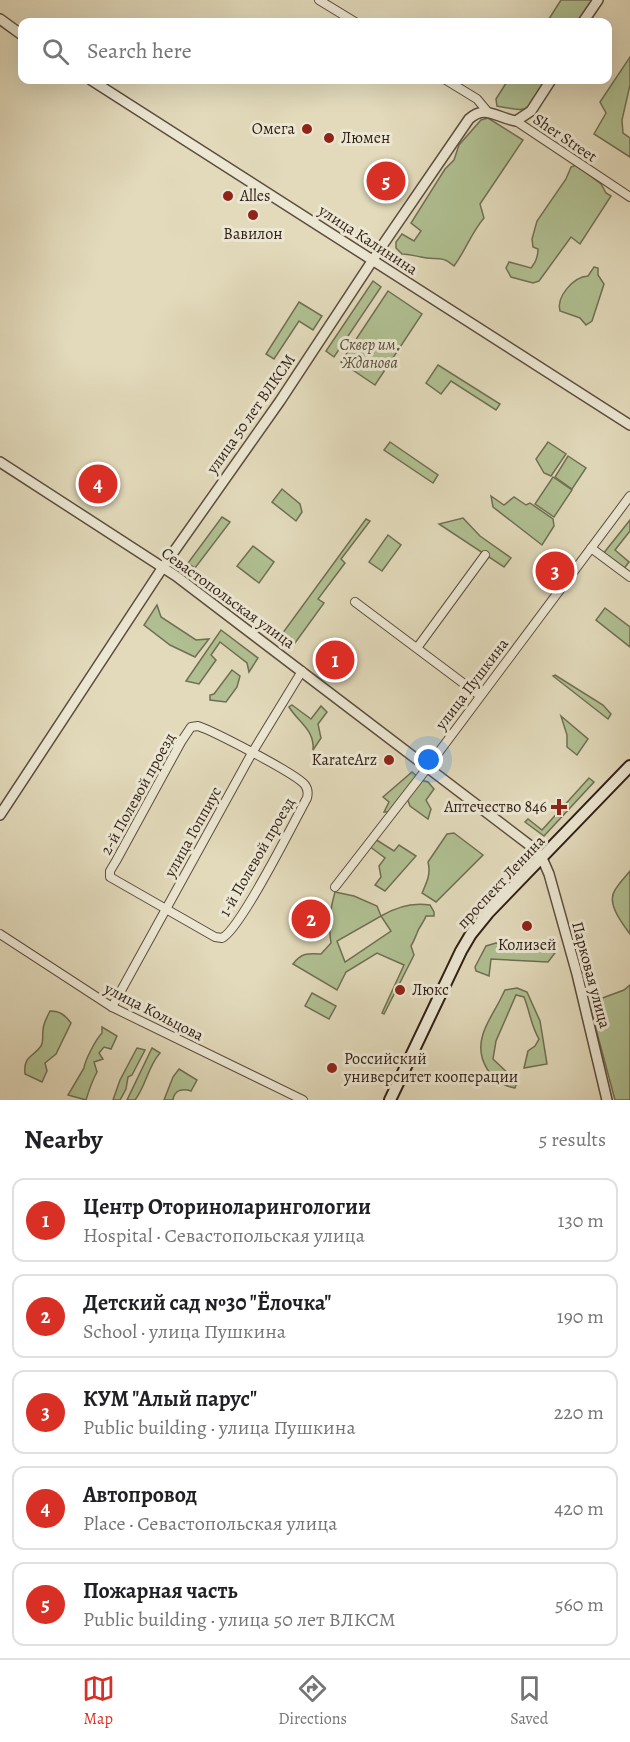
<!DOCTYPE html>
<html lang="en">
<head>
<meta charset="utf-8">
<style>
  body { margin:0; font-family:Alegreya,serif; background:#f6f6f6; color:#202124 }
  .you { position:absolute; left:429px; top:760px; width:21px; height:21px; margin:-15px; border:4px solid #fff; border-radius:50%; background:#1a73e8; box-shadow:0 0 0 9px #1a73e833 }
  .badge { display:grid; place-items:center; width:39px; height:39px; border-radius:50%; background:#d93025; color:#fff; font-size:20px; font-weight:700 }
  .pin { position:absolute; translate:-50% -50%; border:3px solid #fff; box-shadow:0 2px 6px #0006 }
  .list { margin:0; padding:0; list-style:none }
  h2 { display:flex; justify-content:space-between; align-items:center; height:78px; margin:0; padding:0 24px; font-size:26px }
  h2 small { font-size:20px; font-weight:400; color:#757577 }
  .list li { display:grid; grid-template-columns:39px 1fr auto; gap:18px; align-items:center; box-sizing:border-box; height:84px; margin:0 12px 12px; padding:0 12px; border:2px solid #e0e0e0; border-radius:12px }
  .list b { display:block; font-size:22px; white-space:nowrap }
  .list p { margin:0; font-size:20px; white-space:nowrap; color:#757577 }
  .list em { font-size:20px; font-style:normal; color:#757577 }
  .icon { flex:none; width:33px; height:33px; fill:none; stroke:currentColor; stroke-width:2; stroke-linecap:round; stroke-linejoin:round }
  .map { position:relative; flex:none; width:630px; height:1100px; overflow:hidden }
  .search { position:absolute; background:#fff; box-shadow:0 6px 24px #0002; left:18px; right:18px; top:18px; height:66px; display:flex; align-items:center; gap:15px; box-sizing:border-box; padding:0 21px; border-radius:12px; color:#757577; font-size:22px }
  .sheet { height:558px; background:#fff }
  nav { display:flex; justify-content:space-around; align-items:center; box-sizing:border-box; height:84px; border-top:2px solid #e0e0e0; background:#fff; font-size:16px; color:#757577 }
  nav a { display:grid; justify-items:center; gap:3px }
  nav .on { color:#d93025 }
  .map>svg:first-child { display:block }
</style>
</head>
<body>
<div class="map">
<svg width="630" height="1100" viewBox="0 0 630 1100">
  <rect width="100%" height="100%" fill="#e2dabb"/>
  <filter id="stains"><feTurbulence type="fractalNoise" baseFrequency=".00333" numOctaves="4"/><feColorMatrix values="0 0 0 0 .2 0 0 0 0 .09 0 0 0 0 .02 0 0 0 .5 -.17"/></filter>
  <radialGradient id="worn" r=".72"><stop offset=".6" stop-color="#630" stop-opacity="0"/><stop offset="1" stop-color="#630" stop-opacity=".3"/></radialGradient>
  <g fill="#b0c092" stroke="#706f54" stroke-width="1.5" fill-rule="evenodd">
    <polygon points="561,0 594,0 579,22 547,22"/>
    <polygon points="630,57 630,85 622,120 623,133 630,138 630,157 594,134 606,113 600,102"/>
    <path d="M508 80H540L543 85C526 113 530 112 497 106L496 99Z"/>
    <path d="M488 118 523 140 480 204 484 218C471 233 466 250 454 266 441 254 435 261 421 257 414 256 410 254 402 254L396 248V242L402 234 414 241 421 231 411 223 445 169 454 160 459 145 481 120Z"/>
    <path d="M576 165 601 184 606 193 611 196 580 244 571 237 539 281 533 283 511 277 506 268 509 262 531 268C536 262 538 256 538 249L533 247 532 239 537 221 566 179 571 167Z"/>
    <path d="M594 267 598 268V275L604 284 592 321 586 325 580 318 560 311C556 297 573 277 588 276Z"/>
    <polygon points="373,281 381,287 334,357 326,351"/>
    <polygon points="388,291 422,314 375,385 341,362"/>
    <polygon points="299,302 322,316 313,330 299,321 274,359 266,354"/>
    <polygon points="438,365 500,404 496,410 451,381 441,394 426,383"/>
    <polygon points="390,442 438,475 433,483 384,450"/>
    <polygon points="548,442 566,454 551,476 544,473 536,459"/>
    <polygon points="568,456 586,468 572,489 555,477"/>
    <polygon points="553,477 572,490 554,517 535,504"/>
    <polygon points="282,489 300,504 302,512 296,521 272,502"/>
    <polygon points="491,496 504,505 514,497 526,505 530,503 553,519 554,526 542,545 493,507"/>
    <polygon points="222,517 230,522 195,568 188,563"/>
    <polygon points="463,518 480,536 511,558 504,567 439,524"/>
    <polygon points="366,519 370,521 341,559 345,563 318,599 324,603 295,643 282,634"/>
    <polygon points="630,520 630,531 615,550 629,562 623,570 603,554"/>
    <polygon points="388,535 401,545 382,571 369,562"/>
    <polygon points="253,546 274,562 259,583 237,566"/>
    <polygon points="157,605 161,617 196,640 209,639 195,657 170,645 144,625"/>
    <polygon points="605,608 630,627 630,647 596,620"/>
    <polygon points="221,630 258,658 249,672 247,663 220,642 211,655 216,660 199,684 186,681"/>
    <polygon points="232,670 240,676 237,687 226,702 210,700 210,695 214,694"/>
    <polygon points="555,675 603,705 611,714 608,719 553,676"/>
    <path d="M292 705 311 719 321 706 327 712 318 724 321 738 313 750C315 730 298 722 289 707Z"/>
    <polygon points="561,716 588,739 577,755 567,747 567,735"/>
    <polygon points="412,772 418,777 390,812 384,812 389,802 383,797"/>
    <polygon points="589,778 594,782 544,836 525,822 528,819 542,830"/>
    <polygon points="421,780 428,782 434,789 426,800 431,809 428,819 410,806 407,798"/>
    <path d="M454 833 483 855 436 902 422 893C427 882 431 874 428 862L447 834Z"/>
    <polygon points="375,839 394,851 399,845 416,856 385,891 375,885 381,877 379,866 385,858 369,846"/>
    <path d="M630 871V934C622 923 606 903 615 890 619 883 625 877 630 871Z"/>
    <path d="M335 892 354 896 377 906 381 916C396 907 412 902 430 905L434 912V916H426C424 922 419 927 417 933 415 938 414 941 411 946L414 955 384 1014 382 1013 404 965 377 953 346 972 337 990 293 964C301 953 308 953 321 954L331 943C328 924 330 910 335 892ZM381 916 391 931 345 962 337 941Z"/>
    <polygon points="496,943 542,949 555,953 548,962 491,959 489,976 476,971 475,967 486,946"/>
    <polygon points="630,985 630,1100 615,1100 589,1003 624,990"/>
    <path d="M517 988 527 992 540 1021 547 1064 524 1068 528 1051 535 1046 539 1039C531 1026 530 1012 524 997L516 995 496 1041 493 1059 517 1082 515 1088C491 1084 475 1059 483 1034 487 1021 496 1009 502 996L505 990Z"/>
    <polygon points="312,993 336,1006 329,1019 305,1006"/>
    <path d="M50 1011C60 1011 65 1015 71 1023L56 1054 45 1063 47 1071 42 1082 25 1074C23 1055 34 1057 41 1046 44 1041 42 1036 43 1030 43 1024 47 1017 50 1011Z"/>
    <path d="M102 1027 117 1036 111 1049 104 1047 99 1053 103 1059 94 1062 97 1072C92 1081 89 1090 86 1100L68 1095 84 1068C85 1060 96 1039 102 1033Z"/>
    <polygon points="137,1048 145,1050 132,1075 128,1077 126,1089 120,1100 113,1100 120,1080"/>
    <path d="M152 1048 160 1053C148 1066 146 1086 135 1100H127Z"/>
    <path d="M179 1069 197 1080 191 1091C183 1088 174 1090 173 1100H164L173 1077Z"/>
  </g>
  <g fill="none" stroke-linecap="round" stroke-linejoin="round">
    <g stroke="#5c4d3e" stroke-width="10">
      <g id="minor">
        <polyline points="319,0 355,22"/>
        <polyline points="446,80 477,99 487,111"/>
        <polyline points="516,121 630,197"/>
        <polyline points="591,548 630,577"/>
        <polyline points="355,602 479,695"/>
        <polyline points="417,648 485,555"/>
        <path d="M198 726C213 731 297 774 305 785 308 789 308 794 307 798 294 822 240 930 222 938L215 937 110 877V871L116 861 181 742 191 727Z"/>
        <polyline points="335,887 421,776 630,496"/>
        <polyline points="0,934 112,1007 303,1100"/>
        <polyline points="112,1007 252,753 302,671"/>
      </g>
    </g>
    <g stroke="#5c4d3e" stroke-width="12">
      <g id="tertiary">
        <polyline points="0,19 22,35"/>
        <polyline points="583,22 598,0"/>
        <polyline points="91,80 630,425"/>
        <polyline points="0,462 176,576 532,847 542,858 549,874 577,974 607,1100"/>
        <path d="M0 815 163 567 280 401 384 243 469 119C485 104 497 118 516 121L531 111 551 80"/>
      </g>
    </g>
    <g stroke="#2f1e15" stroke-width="14">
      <polyline id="secondary" points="390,1100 461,951 471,934 488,913 630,766"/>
    </g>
    <use href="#minor" stroke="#ece7d3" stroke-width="8"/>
    <use href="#tertiary" stroke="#ece7d3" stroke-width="9"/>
    <use href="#secondary" stroke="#ece7d3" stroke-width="10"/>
  </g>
  <g fill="#8f2418" stroke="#ece7d3" stroke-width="2">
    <circle cx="307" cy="129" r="6"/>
    <circle cx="329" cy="138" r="6"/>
    <circle cx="228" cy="196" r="6"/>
    <circle cx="253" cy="215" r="6"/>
    <circle cx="389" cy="760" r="6"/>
    <path d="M556 798h6v6h6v6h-6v6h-6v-6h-6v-6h6z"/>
    <circle cx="527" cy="926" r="6"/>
    <circle cx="400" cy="990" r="6"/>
    <circle cx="332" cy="1068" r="6"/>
  </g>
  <g text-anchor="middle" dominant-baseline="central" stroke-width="6" stroke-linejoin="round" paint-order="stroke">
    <g font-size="16" fill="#2f1e15" stroke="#ece7d3" text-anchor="start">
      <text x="295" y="129" text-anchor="end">Омега</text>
      <text x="341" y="138">Люмен</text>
      <text x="240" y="196">Alles</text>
      <text x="253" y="234" text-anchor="middle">Вавилон</text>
      <text x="377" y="760" text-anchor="end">KarateArz</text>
      <text x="547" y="807" text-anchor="end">Аптечество 846</text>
      <text x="527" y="945" text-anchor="middle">Колизей</text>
      <text x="412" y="990">Люкс</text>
      <text x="344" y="1059">Российский<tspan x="344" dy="18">университет кооперации</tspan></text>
    </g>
    <g font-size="16" fill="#2f1e15" stroke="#ece7d3">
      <text transform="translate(565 138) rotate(34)">Sher Street</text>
      <text transform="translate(368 240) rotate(33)">улица Калинина</text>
      <text transform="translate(251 414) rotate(-55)">улица 50 лет ВЛКСМ</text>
      <text transform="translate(228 598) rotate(36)">Севастопольская улица</text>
      <text transform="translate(472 684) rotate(-53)">улица Пушкина</text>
      <text transform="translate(138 794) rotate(-61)">2-й Полевой проезд</text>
      <text transform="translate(193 832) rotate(-61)">улица Гоппиус</text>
      <text transform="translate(257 857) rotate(-60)">1-й Полевой проезд</text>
      <text transform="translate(501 882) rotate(-47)">проспект Ленина</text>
      <text transform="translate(591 975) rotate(75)">Парковая улица</text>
      <text transform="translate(154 1012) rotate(27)">улица Кольцова</text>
    </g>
    <g font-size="16" font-style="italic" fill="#564f3a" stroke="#ece7d3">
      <text x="370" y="345">Сквер им.<tspan x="370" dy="18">Жданова</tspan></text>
    </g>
  </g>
  <rect width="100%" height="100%" filter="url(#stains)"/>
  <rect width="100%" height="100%" fill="url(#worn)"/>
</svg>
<div class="you"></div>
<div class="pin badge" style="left:335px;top:660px">1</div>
<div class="pin badge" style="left:311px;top:919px">2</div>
<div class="pin badge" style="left:555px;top:571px">3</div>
<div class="pin badge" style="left:98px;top:484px">4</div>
<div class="pin badge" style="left:386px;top:181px">5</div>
<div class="search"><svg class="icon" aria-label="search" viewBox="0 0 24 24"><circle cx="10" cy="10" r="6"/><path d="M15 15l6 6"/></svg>Search here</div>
</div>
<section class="sheet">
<h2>Nearby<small>5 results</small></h2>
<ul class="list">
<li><span class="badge">1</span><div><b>Центр Оториноларингологии</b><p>Hospital · Севастопольская улица</p></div><em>130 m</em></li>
<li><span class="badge">2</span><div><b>Детский сад №30 &quot;Ёлочка&quot;</b><p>School · улица Пушкина</p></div><em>190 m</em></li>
<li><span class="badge">3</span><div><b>КУМ &quot;Алый парус&quot;</b><p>Public building · улица Пушкина</p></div><em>220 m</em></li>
<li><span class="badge">4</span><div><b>Автопровод</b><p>Place · Севастопольская улица</p></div><em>420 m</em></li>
<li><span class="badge">5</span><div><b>Пожарная часть</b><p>Public building · улица 50 лет ВЛКСМ</p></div><em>560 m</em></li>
</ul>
</section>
<nav>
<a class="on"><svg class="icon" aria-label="map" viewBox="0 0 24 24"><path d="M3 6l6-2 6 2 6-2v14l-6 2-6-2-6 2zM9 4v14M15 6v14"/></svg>Map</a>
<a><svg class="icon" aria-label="directions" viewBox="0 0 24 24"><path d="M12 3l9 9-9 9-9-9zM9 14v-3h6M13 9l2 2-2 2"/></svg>Directions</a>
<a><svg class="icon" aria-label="saved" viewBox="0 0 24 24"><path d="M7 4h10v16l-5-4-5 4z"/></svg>Saved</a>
</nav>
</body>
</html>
